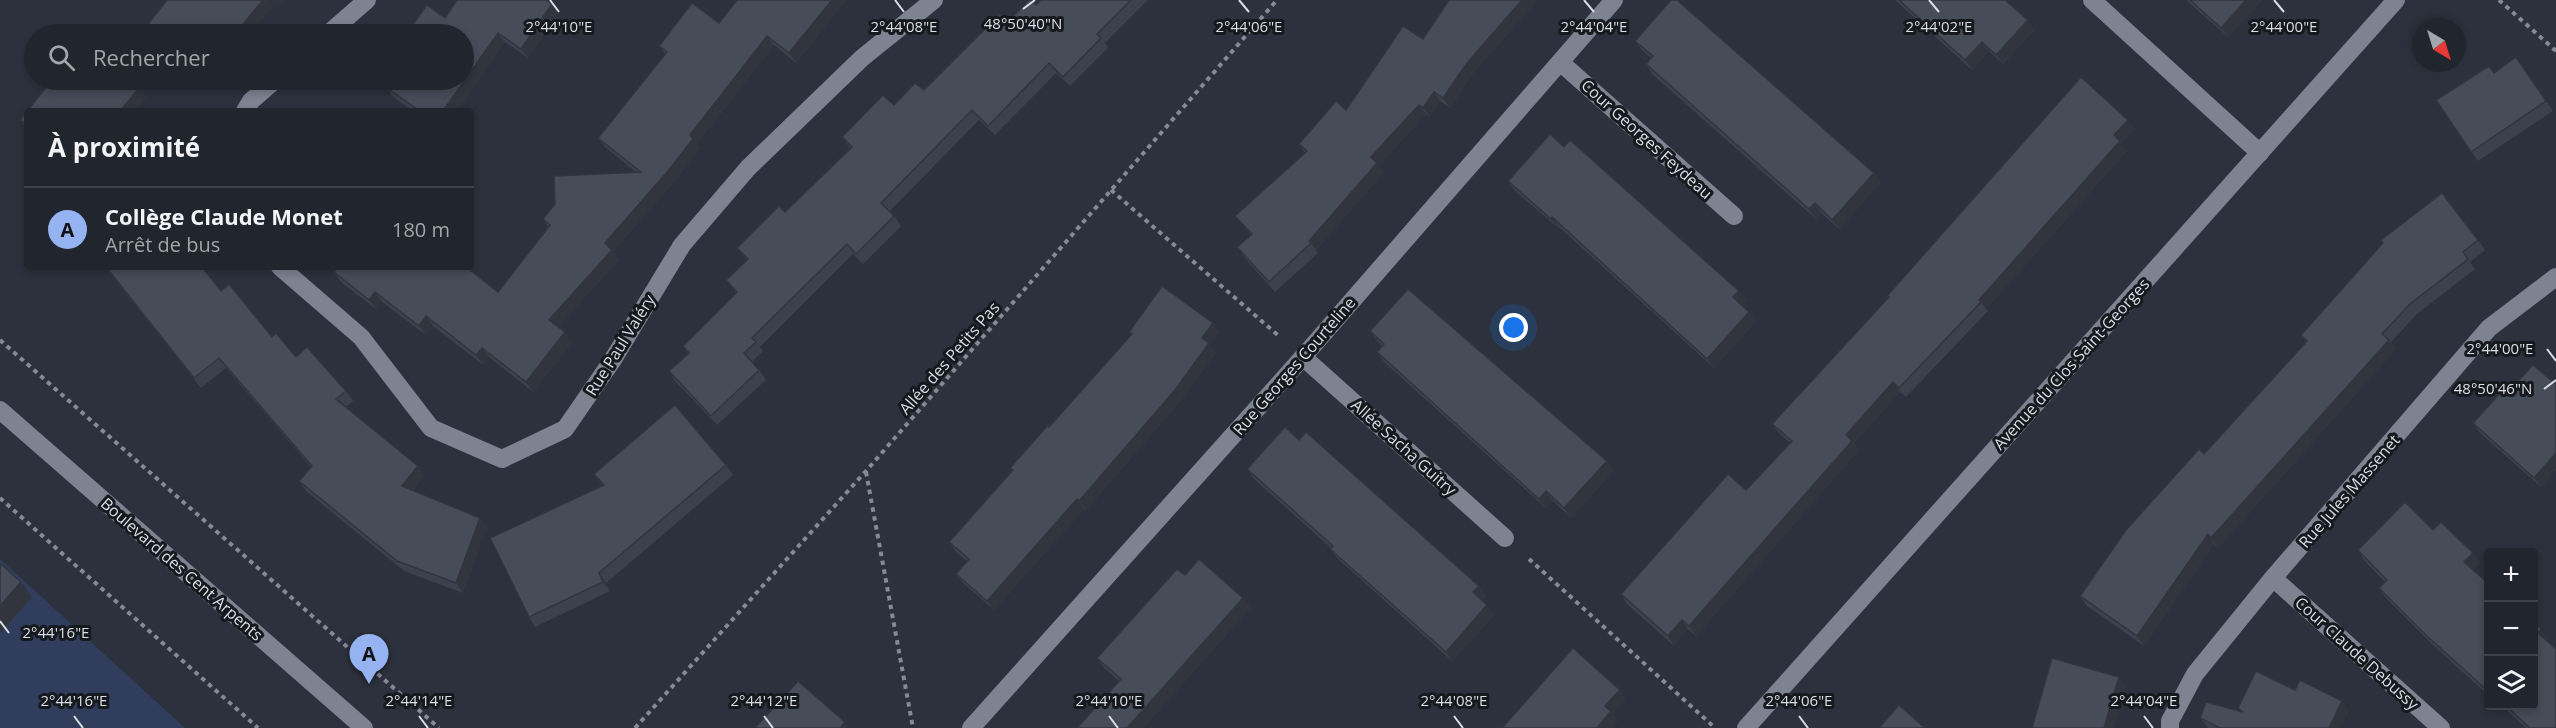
<!DOCTYPE html>
<html lang="fr">
<head>
<meta charset="utf-8">
<style>
  body { margin:0; font-family:"Open Sans",sans-serif; background:#2d313a; color:#f1f3f6 }
  .controls { position:absolute; right:18px; bottom:18px; display:grid; overflow:hidden; border-radius:6px; box-shadow:0 3px 9px #0003 }
  .controls button { width:54px; height:54px; display:grid; place-items:center; padding:0; border:0; border-bottom:2px solid #3e424a; background:#21252e; color:#f1f3f6; font:30px sans-serif }
  .compass { position:absolute; left:2412px; top:18px; width:54px; height:54px; border-radius:50%; background:#21252e; box-shadow:0 3px 9px #0003; rotate:142deg }
  .you { position:absolute; left:1514px; top:328px; width:21px; height:21px; margin:-15px; border:4px solid #fff; border-radius:50%; background:#1a73e8; box-shadow:0 0 0 9px #1a73e833 }
  .badge { display:grid; place-items:center; width:39px; height:39px; border-radius:50%; background:#95b2f1; color:#111; font-size:20px; font-weight:700 }
  .pin { position:absolute; translate:-50% -50px; filter:drop-shadow(0 2px 3px #0008) }
  .pin::after { content:''; position:absolute; top:32px; width:21px; height:18px; background:inherit; clip-path:polygon(0 0,100% 0,50% 100%) }
  .list { margin:0; padding:0; list-style:none }
  h2 { display:flex; justify-content:space-between; align-items:center; height:78px; margin:0; padding:0 24px; font-size:26px }
  h2 small { font-size:20px; font-weight:400; color:#a2a5aa }
  .list li { display:grid; grid-template-columns:39px 1fr auto; gap:18px; align-items:center; box-sizing:border-box; height:84px; padding:0 24px; border-top:2px solid #3e424a }
  .list b { display:block; font-size:22px; white-space:nowrap }
  .list p { margin:0; font-size:20px; white-space:nowrap; color:#a2a5aa }
  .list em { font-size:20px; font-style:normal; color:#a2a5aa }
  .icon { flex:none; width:33px; height:33px; fill:none; stroke:currentColor; stroke-width:2; stroke-linecap:round; stroke-linejoin:round }
  .map { position:relative; flex:none; width:2556px; height:728px; overflow:hidden }
  .search { position:absolute; background:#21252e; box-shadow:0 3px 9px #0003; left:24px; top:24px; width:450px; height:66px; display:flex; align-items:center; gap:15px; box-sizing:border-box; padding:0 21px; border-radius:33px; color:#a2a5aa; font-size:22px }
  .panel { position:absolute; background:#21252e; box-shadow:0 3px 9px #0003; left:24px; top:108px; width:450px; height:162px; border-radius:6px }
  .map>svg:first-child { display:block }
</style>
</head>
<body>
<div class="map">
<svg width="2556" height="728" viewBox="0 0 2556 728">
  <rect width="100%" height="100%" fill="#2c313d"/>
  <polygon fill="#313d5c" points="0,559 185,728 0,728"/>
  <g fill="none" stroke-linecap="round" stroke-linejoin="round">
    <g stroke="#858a93" stroke-width="4" stroke-dasharray="4.5 4.5" stroke-linecap="butt">
      <polyline points="2499,0 2556,51"/>
      <polyline points="1111,190 1280,337"/>
      <polyline points="0,340 439,728"/>
      <polyline points="866,472 913,728"/>
      <polyline points="0,498 258,728"/>
      <polyline points="1529,559 1714,727"/>
      <polyline points="635,728 866,471 1277,0"/>
    </g>
    <g stroke="#7d8391" stroke-width="18">
      <polyline points="2092,0 2260,153"/>
      <polyline points="328,34 367,0"/>
      <polyline points="1560,62 1734,216"/>
      <polyline points="245,111 251,101 275,80"/>
      <polyline points="280,267 361,337 431,428 502,459 565,429 612,361 682,245 748,168 862,58 934,0"/>
      <polyline points="1303,357 1505,538"/>
      <polyline points="0,410 364,728"/>
      <polyline points="2273,578 2441,728"/>
      <polyline points="971,728 1303,357 1614,0"/>
      <polyline points="1746,728 2396,0"/>
      <polyline points="2170,728 2170,721 2195,674 2273,578 2489,328 2556,277"/>
    </g>
  </g>
  <g fill="#3d414d">
    <polygon points="846,0 796,63 774,45 697,144 700,148 675,181 613,251 619,260 558,327 565,332 572,342 533,392 489,357 483,365 433,326 426,335 382,302 376,309 341,282 334,272 498,292 548,227 543,219 636,172 605,147 598,138 665,54 659,46 719,23"/>
    <polygon points="1041,0 1148,0 1105,43 1108,48 1070,86 1056,73 995,135 979,120 890,211 894,216 901,226 863,264 853,254 760,347 763,351 752,362 759,370 766,380 717,425 675,381 669,371 688,354 683,346 736,293 726,280 747,260 737,248 785,212 850,148 842,137 894,105 924,90 1008,22 1036,5"/>
    <polygon points="1450,0 1536,0 1537,1 1474,72 1450,108 1440,101 1430,117 1426,114 1379,165 1384,172 1316,250 1318,253 1275,292 1244,257 1237,247 1251,235 1235,216 1305,153 1299,144 1346,110 1423,39"/>
    <polygon points="1895,0 2005,0 2034,30 2003,64 1989,51 1972,70"/>
    <polygon points="2186,0 2262,0 2228,37"/>
    <polygon points="559,14 528,58 505,42 457,111 413,111 393,97 387,88 445,18"/>
    <polygon points="1635,41 1874,173 1881,182 1839,229 1821,213 1816,219 1652,74 1646,64 1651,58 1642,50"/>
    <polygon points="2516,57 2553,111 2478,161 2436,100 2494,73"/>
    <polygon points="52,80 130,80 140,87 146,97 135,111 27,111 27,130 20,120"/>
    <polygon points="2135,129 2121,144 2127,151 1986,309 1988,311 1906,397 1900,392 1854,443 1859,450 1696,636 1688,629 1674,646 1627,604 1621,594 1746,490 1790,443 1779,433 1772,424 1888,298 1887,296"/>
    <polygon points="1564,147 1739,291 1746,300 1742,305 1756,321 1714,368 1559,227 1558,228 1515,191 1508,181"/>
    <polygon points="2478,240 2485,250 2470,262 2475,269 2417,314 2391,342 2396,349 2218,548 2214,544 2144,646 2087,606 2080,596 2204,454 2306,342 2301,335"/>
    <polygon points="105,267 202,267 221,291 272,337 296,357 346,391 353,401 346,407 424,476 413,490 480,518 487,527 463,593 404,571 306,491 299,481 311,467 226,368 201,388"/>
    <polygon points="1370,331 1607,461 1613,471 1571,518 1553,501 1546,508 1384,362 1377,352 1382,346 1377,341"/>
    <polygon points="1129,332 1220,332 1210,345 1216,353 1182,399 1086,510 1084,509 994,610 963,583 956,574 967,561 956,552 949,542 1012,470 1010,468 1049,427 1131,336"/>
    <polygon points="2556,384 2556,470 2541,487 2480,433 2473,423 2507,393"/>
    <polygon points="1299,440 1479,586 1486,596 1482,600 1494,615 1452,661 1337,558 1330,549 1331,548 1254,479 1247,469"/>
    <polygon points="726,465 733,475 606,583 610,591 535,627 529,617 603,486 594,474"/>
    <polygon points="2433,530 2473,553 2479,563 2473,570 2488,583 2488,695 2434,646 2386,598 2379,588 2385,582 2364,560 2358,550"/>
    <polygon points="1185,575 1243,598 1250,608 1143,728 1077,728 1119,681 1104,668 1097,658"/>
    <polygon points="2534,622 2548,639 2547,641 2556,728 2526,728 2501,705 2534,705"/>
    <polygon points="2295,690 2349,711 2340,728 2208,728 2200,718 2240,711 2238,708"/>
  </g>
  <g fill="#32353e">
    <polygon points="263,0 269,0 273,6 250,34 235,34"/>
    <polygon points="270,0 283,0 276,8"/>
    <polygon points="832,0 846,0 796,63 789,53"/>
    <polygon points="1522,0 1536,0 1537,1 1474,72 1450,108 1443,98 1467,63"/>
    <polygon points="2246,0 2262,0 2228,37 2221,28"/>
    <polygon points="552,4 559,14 528,58 521,49"/>
    <polygon points="2028,20 2034,30 2003,64 1996,55"/>
    <polygon points="498,33 505,42 457,111 443,111"/>
    <polygon points="767,36 774,45 697,144 700,148 675,181 613,251 619,260 556,330 549,320 605,243"/>
    <polygon points="1982,42 1989,51 1972,70 1965,60"/>
    <polygon points="140,87 146,97 135,111 120,111"/>
    <polygon points="1434,92 1440,101 1430,117 1423,108"/>
    <polygon points="1419,105 1426,114 1379,165 1384,172 1316,250 1309,241 1371,157"/>
    <polygon points="2128,120 2135,129 2121,144 2127,151 1986,309 1979,300 2114,135"/>
    <polygon points="1874,173 1881,182 1839,229 1832,220"/>
    <polygon points="1815,203 1821,213 1816,219 1809,209"/>
    <polygon points="1552,217 1559,227 1558,228 1551,219"/>
    <polygon points="1739,291 1746,300 1740,307 1733,297"/>
    <polygon points="375,292 382,302 376,309 369,300"/>
    <polygon points="1749,312 1756,321 1714,368 1707,359"/>
    <polygon points="426,316 433,326 426,335 419,326"/>
    <polygon points="1213,323 1220,332 1210,345 1216,353 1182,399 1086,510 1079,501"/>
    <polygon points="565,332 572,342 533,392 526,382"/>
    <polygon points="2389,340 2396,349 2218,548 2211,538"/>
    <polygon points="482,348 489,357 483,365 476,355"/>
    <polygon points="1893,382 1900,392 1854,443 1859,450 1696,636 1689,626 1846,435"/>
    <polygon points="2556,453 2556,470 2541,487 2534,478"/>
    <polygon points="1607,461 1613,471 1571,518 1564,508"/>
    <polygon points="418,466 424,476 408,495 402,486"/>
    <polygon points="1546,491 1553,501 1546,508 1539,499"/>
    <polygon points="1077,499 1084,509 994,610 987,601"/>
    <polygon points="480,518 487,527 463,593 456,583"/>
    <polygon points="2208,534 2214,544 2144,646 2137,636"/>
    <polygon points="2473,553 2479,563 2471,572 2464,562"/>
    <polygon points="599,573 606,583 610,591 603,582"/>
    <polygon points="21,582 32,597 0,633 0,606"/>
    <polygon points="1479,586 1486,596 1480,602 1473,592"/>
    <polygon points="1243,598 1250,608 1143,728 1127,728"/>
    <polygon points="1487,605 1494,615 1452,661 1446,652"/>
    <polygon points="1682,620 1688,629 1674,646 1668,636"/>
    <polygon points="2541,629 2548,639 2545,643 2538,633"/>
    <polygon points="2119,677 2126,687 2114,728 2104,728"/>
    <polygon points="1620,690 1626,699 1613,714 1618,721 1612,728 1597,728 1605,706"/>
    <polygon points="2342,701 2349,711 2340,728 2329,728"/>
    <polygon points="845,722 849,728 840,728"/>
  </g>
  <g fill="#474c59" stroke="#32353e" stroke-width="1.5">
    <polygon points="167,0 263,0 235,34 140,34"/>
    <polygon points="457,0 546,0 552,4 521,49 498,33 443,111 420,111 387,88 392,80 464,80 464,34 406,34 427,5 445,18"/>
    <polygon points="737,0 832,0 789,53 767,36 690,135 693,139 668,171 605,243 612,250 549,320 565,332 526,382 482,348 476,355 426,316 419,326 375,292 369,300 334,272 338,267 466,267 498,292 550,225 543,219 555,204 554,176 641,172 598,138 667,52 659,46 692,3 719,23"/>
    <polygon points="1029,0 1031,0 1036,5 1041,0 1131,0 1097,34 1101,38 1063,77 1049,63 988,126 972,110 881,203 894,216 856,254 847,244 752,338 756,342 744,353 759,370 711,416 669,371 689,353 683,346 737,292 726,280 748,259 737,248 779,206 785,212 852,147 842,137 883,95 894,105 915,83 924,90 1000,14 1008,22"/>
    <polygon points="1449,0 1522,0 1467,63 1443,98 1434,92 1423,108 1419,105 1371,157 1377,163 1309,241 1311,243 1269,282 1237,247 1252,234 1235,216 1307,151 1299,144 1336,101 1346,110 1403,26 1423,39"/>
    <polygon points="1671,0 1677,0 1874,173 1832,220 1815,203 1809,209 1646,64 1653,56 1635,41"/>
    <polygon points="1899,0 2005,0 2028,20 1996,55 1982,42 1965,60"/>
    <polygon points="2190,0 2246,0 2221,28"/>
    <polygon points="2516,57 2546,101 2471,152 2436,100 2489,66 2494,73"/>
    <polygon points="2081,77 2128,120 2114,135 2120,141 1979,300 1981,302 1899,388 1893,382 1846,435 1852,441 1689,626 1682,620 1668,636 1621,594 1728,474 1746,490 1792,441 1772,424 1889,297 1887,296"/>
    <polygon points="52,80 130,80 140,87 120,111 27,111 27,126 20,120"/>
    <polygon points="1550,134 1564,147 1570,140 1739,291 1733,297 1749,312 1707,359 1552,217 1551,219 1508,181"/>
    <polygon points="2442,193 2478,240 2463,252 2468,259 2410,304 2382,334 2389,340 2211,538 2208,534 2137,636 2080,596 2126,530 2199,449 2204,454 2307,341 2301,335 2383,243 2381,240"/>
    <polygon points="106,267 202,267 221,291 229,284 272,337 276,333 296,357 307,347 346,391 336,399 418,466 402,486 480,518 456,583 397,561 299,481 312,466 219,358 194,378"/>
    <polygon points="1162,286 1213,323 1202,338 1209,343 1175,390 1079,501 1077,499 987,601 956,574 969,559 949,542 1013,470 1010,468 1048,425 1049,427 1132,334 1129,332"/>
    <polygon points="1408,289 1607,461 1564,508 1546,491 1539,499 1377,352 1384,344 1370,331"/>
    <polygon points="2533,365 2556,384 2556,453 2534,478 2473,423 2503,390 2507,393"/>
    <polygon points="675,405 726,465 599,573 603,582 529,617 490,538 604,485 594,474"/>
    <polygon points="1285,427 1299,440 1306,432 1479,586 1473,592 1487,605 1446,652 1330,549 1333,546 1247,469"/>
    <polygon points="2405,502 2433,530 2441,522 2473,553 2464,562 2488,583 2488,691 2427,636 2379,588 2387,580 2358,550"/>
    <polygon points="1199,559 1243,598 1127,728 1077,728 1121,679 1097,658 1177,569 1185,575"/>
    <polygon points="0,563 21,582 0,606"/>
    <polygon points="2534,622 2541,629 2538,633 2556,649 2556,728 2530,728 2505,705 2534,705"/>
    <polygon points="1573,648 1620,690 1605,706 1611,711 1597,728 1502,728"/>
    <polygon points="2052,658 2119,677 2104,728 2032,728"/>
    <polygon points="2256,671 2295,690 2300,680 2342,701 2329,728 2220,728 2200,718 2206,702 2243,712 2238,708"/>
    <polygon points="798,681 845,722 840,728 755,728"/>
    <polygon points="1899,705 1925,728 1879,728"/>
  </g>
  <path fill="none" stroke="#dadee5" stroke-width="2" d="M550 0 559 12M895 0 904 12M1239 0 1249 12M1584 0 1594 12M1929 0 1939 12M2274 0 2284 12M1023 9 1035 0M2547 349 2556 361M2544 389 2556 380M0 621 9 633M74 716 83 728M419 716 428 728M764 716 773 728M1109 716 1118 728M1454 716 1463 728M1799 716 1808 728M2144 716 2153 728"/>
  <g text-anchor="middle" dominant-baseline="central" stroke-width="6" stroke-linejoin="round" paint-order="stroke">
    <g font-size="16" fill="#dadee5" stroke="#16191e">
      <text transform="translate(1647 139) rotate(42)">Cour Georges Feydeau</text>
      <text transform="translate(620 345) rotate(-58)">Rue Paul Valéry</text>
      <text transform="translate(949 358) rotate(-49)">Allée des Petits Pas</text>
      <text transform="translate(2071 364) rotate(-48)">Avenue du Clos Saint-Georges</text>
      <text transform="translate(1294 366) rotate(-49)">Rue Georges Courteline</text>
      <text transform="translate(1404 447) rotate(42)">Allée Sacha Guitry</text>
      <text transform="translate(2349 491) rotate(-49)">Rue Jules Massenet</text>
      <text transform="translate(182 569) rotate(41)">Boulevard des Cent Arpents</text>
      <text transform="translate(2357 653) rotate(42)">Cour Claude Debussy</text>
    </g>
  </g>
  <g font-size="15" text-anchor="middle" fill="#dadee5" stroke="#16191e" stroke-width="6" stroke-linejoin="round" paint-order="stroke">
    <text x="1023" y="29">48°50'40"N</text>
    <text x="559" y="32">2°44'10"E</text>
    <text x="904" y="32">2°44'08"E</text>
    <text x="1249" y="32">2°44'06"E</text>
    <text x="1594" y="32">2°44'04"E</text>
    <text x="1939" y="32">2°44'02"E</text>
    <text x="2284" y="32">2°44'00"E</text>
    <text x="2500" y="354">2°44'00"E</text>
    <text x="2493" y="394">48°50'46"N</text>
    <text x="56" y="638">2°44'16"E</text>
    <text x="74" y="706">2°44'16"E</text>
    <text x="419" y="706">2°44'14"E</text>
    <text x="764" y="706">2°44'12"E</text>
    <text x="1109" y="706">2°44'10"E</text>
    <text x="1454" y="706">2°44'08"E</text>
    <text x="1799" y="706">2°44'06"E</text>
    <text x="2144" y="706">2°44'04"E</text>
  </g>
</svg>
<div class="controls">
<button>+</button>
<button>−</button>
<button><svg class="icon" aria-label="layers" viewBox="0 0 24 24"><path d="M12 4l9 5-9 5-9-5zM3 14l9 5 9-5"/></svg></button>
</div>
<svg class="compass" viewBox="-18 -18 36 36"><path d="M0-13l5 13h-10z" fill="#e53935"/><path d="M0 13l5-13h-10z" fill="#a2a5aa"/></svg>
<div class="you"></div>
<div class="pin badge" style="left:369px;top:684px">A</div>
<div class="search"><svg class="icon" aria-label="search" viewBox="0 0 24 24"><circle cx="10" cy="10" r="6"/><path d="M15 15l6 6"/></svg>Rechercher</div>
<section class="panel">
<h2>À proximité<small></small></h2>
<ul class="list">
<li><span class="badge">A</span><div><b>Collège Claude Monet</b><p>Arrêt de bus</p></div><em>180 m</em></li>
</ul>
</section>
</div>
</body>
</html>
